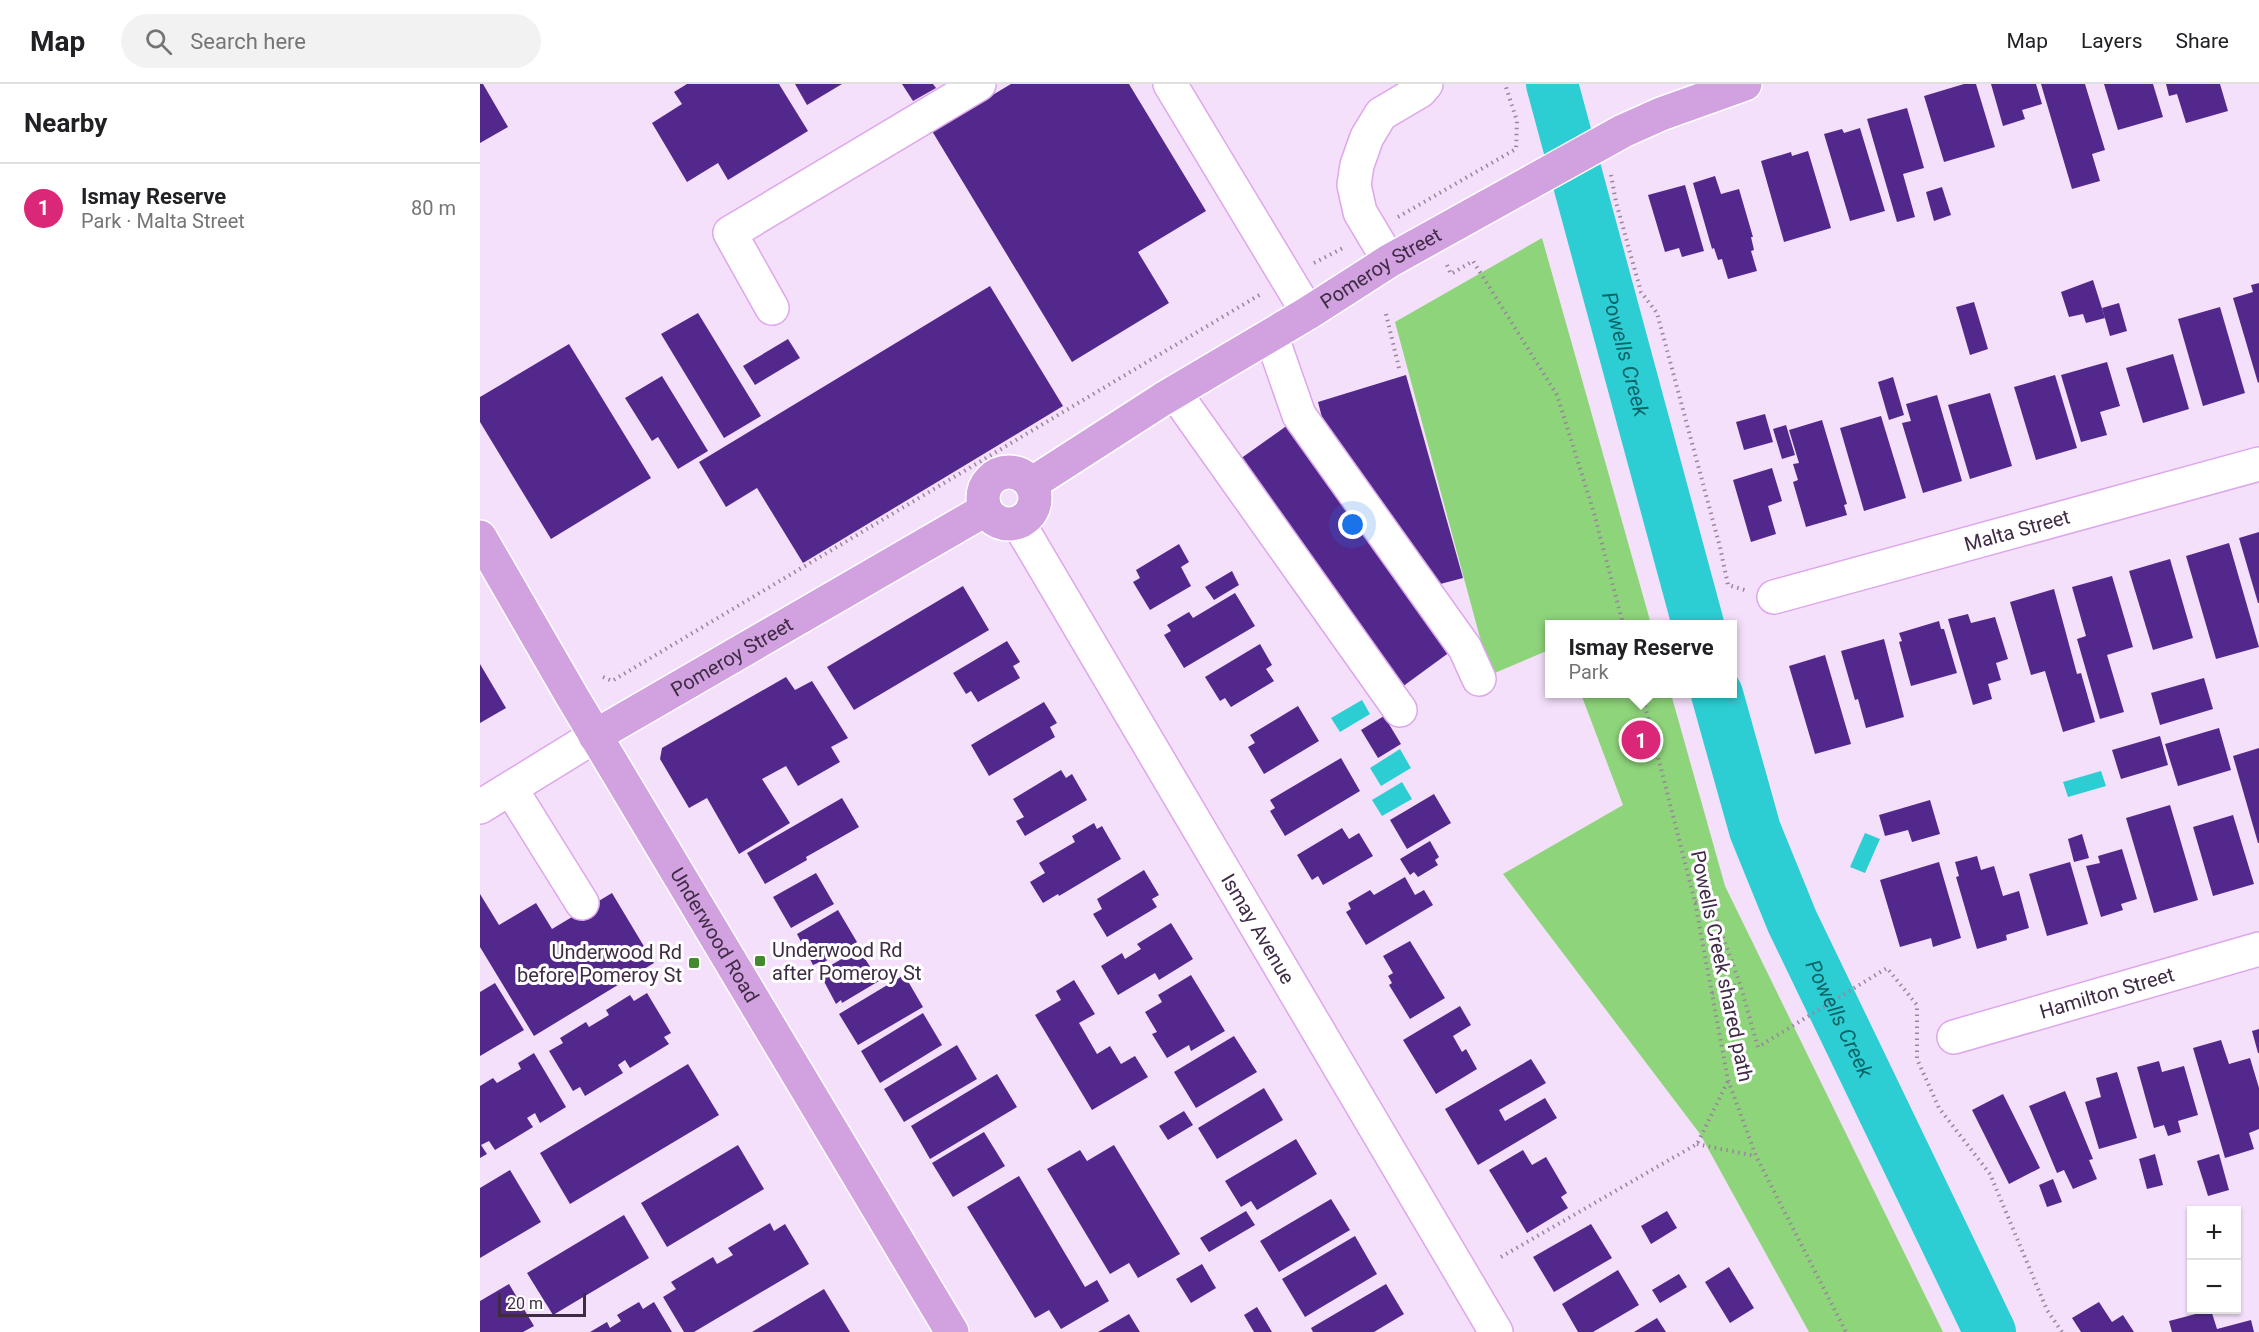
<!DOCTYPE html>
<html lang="en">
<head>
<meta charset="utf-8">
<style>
  body { margin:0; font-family:Roboto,sans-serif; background:#f2f2f2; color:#202124 }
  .controls { position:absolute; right:18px; bottom:18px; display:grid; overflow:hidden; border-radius:0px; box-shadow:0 2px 4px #0004 }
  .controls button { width:54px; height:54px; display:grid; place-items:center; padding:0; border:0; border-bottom:2px solid #e0e0e0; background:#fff; color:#202124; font:30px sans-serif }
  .scale { position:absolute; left:18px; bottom:15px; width:88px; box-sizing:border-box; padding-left:6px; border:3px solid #402b46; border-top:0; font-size:16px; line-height:21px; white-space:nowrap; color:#402b46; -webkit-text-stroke:4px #fff; paint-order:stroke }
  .you { position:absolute; left:873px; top:441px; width:21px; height:21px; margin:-15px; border:4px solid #fff; border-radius:50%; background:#1a73e8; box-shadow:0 0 0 9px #1a73e833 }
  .badge { display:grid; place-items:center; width:39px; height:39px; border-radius:50%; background:#db2777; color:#fff; font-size:20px; font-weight:700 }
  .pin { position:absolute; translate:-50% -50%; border:3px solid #fff; box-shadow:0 2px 6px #0006 }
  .popup { position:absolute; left:1065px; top:536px; width:192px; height:78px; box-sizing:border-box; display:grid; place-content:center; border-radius:0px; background:#fff; filter:drop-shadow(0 2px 4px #0005); font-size:20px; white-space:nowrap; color:#757577 }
  .popup b { font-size:22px; color:#202124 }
  .popup::after { content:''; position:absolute; left:50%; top:100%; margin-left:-12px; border:12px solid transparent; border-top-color:#fff }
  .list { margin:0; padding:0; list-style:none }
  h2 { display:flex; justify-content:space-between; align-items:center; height:78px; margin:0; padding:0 24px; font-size:26px }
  h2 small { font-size:20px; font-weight:400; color:#757577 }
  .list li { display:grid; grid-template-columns:39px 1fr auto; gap:18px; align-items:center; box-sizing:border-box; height:90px; padding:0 24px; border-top:2px solid #e0e0e0 }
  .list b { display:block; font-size:22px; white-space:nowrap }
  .list p { margin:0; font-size:20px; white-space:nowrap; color:#757577 }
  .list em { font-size:20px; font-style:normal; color:#757577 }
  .icon { flex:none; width:33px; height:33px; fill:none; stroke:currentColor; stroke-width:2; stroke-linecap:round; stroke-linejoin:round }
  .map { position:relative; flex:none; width:1779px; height:1248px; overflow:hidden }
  header { display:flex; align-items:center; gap:36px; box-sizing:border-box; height:84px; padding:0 30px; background:#fff; border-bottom:2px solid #e0e0e0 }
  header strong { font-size:28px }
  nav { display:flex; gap:33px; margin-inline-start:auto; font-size:21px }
  .search { width:420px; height:54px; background:#f2f2f2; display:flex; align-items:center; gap:15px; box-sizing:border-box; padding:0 21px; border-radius:33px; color:#757577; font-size:22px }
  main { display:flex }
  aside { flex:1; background:#fff }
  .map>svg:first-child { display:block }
</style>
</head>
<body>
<header>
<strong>Map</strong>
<div class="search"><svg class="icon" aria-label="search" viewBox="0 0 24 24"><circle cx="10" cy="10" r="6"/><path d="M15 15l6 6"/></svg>Search here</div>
<nav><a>Map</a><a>Layers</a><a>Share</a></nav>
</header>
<main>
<aside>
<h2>Nearby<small></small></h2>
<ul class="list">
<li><span class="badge">1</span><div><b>Ismay Reserve</b><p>Park · Malta Street</p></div><em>80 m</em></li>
</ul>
</aside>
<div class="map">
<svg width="1779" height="1248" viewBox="0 0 1779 1248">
  <rect width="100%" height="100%" fill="#f5e0fb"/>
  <g fill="#8ed47a">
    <polygon points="1062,154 1171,540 1070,540 1069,566 1010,591 915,238"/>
    <polygon points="1101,610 1191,610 1245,802 1463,1248 1329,1248 1220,1050 1023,790 1143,721"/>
  </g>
  <g fill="#2cced4">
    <polygon points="882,616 890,630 860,648 851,634"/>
    <polygon points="920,665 931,684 901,702 890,684"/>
    <polygon points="1621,687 1626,702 1588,713 1583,698"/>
    <polygon points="922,698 932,715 902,732 892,716"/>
    <polygon points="1385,749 1400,755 1385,789 1370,783"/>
  </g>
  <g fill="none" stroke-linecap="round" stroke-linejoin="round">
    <g stroke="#2cced4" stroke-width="52">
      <path id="s1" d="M1072 0 1218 540"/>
      <path id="s2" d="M1237 610 1275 746 1312 837 1510 1248"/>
    </g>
  </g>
  <g fill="#53288c">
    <polygon points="0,0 3,0 28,43 0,59"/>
    <polygon points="207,0 299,0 328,47 248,96 238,79 207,98 172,39 202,20 194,8"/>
    <polygon points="315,0 362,0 327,21"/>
    <polygon points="422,0 453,0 456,4 433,17"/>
    <polygon points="531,0 649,0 726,127 658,168 689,219 592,278 452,47"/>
    <polygon points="1484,0 1496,0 1515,63 1464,78 1444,12"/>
    <polygon points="1511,0 1556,0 1562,20 1542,26 1545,35 1523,42"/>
    <polygon points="1561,0 1605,0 1625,66 1612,70 1620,97 1592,105"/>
    <polygon points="1624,0 1673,0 1683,33 1638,46"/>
    <polygon points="1686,0 1740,0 1748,27 1706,39 1697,10 1689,12"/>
    <polygon points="1427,24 1444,84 1423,90 1435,133 1417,138 1387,35"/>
    <polygon points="1380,44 1405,127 1370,137 1344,50 1362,45 1364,49"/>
    <polygon points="1328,67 1351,144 1304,158 1281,77 1311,68 1312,72"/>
    <polygon points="1235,92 1241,110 1259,105 1273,153 1271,153 1274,166 1271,167 1277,187 1248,195 1242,175 1238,176 1234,164 1232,165 1213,99"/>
    <polygon points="1205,101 1224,167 1202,173 1199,164 1185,168 1168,111"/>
    <polygon points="1462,103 1471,131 1454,137 1446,108"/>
    <polygon points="1613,196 1625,234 1606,239 1603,230 1589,233 1581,208"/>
    <polygon points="1779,199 1779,298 1778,299 1753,214 1773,208 1771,201"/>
    <polygon points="510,202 583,322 323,479 277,404 246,423 219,378"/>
    <polygon points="1494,218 1508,265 1490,271 1476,223"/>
    <polygon points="1639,219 1647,247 1630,252 1622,224"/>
    <polygon points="1740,223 1765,309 1723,322 1698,235"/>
    <polygon points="218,229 281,332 244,354 181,250"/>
    <polygon points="308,255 320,274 275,301 263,282"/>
    <polygon points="89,260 171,394 71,455 0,338 0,313"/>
    <polygon points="1693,270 1709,325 1663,339 1646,284"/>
    <polygon points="1627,278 1640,322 1620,328 1627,351 1601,358 1581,291"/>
    <polygon points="926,291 983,494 949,503 849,361 838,318"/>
    <polygon points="1575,291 1597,364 1556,376 1534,303"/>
    <polygon points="182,292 228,367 198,385 178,353 172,357 145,314"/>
    <polygon points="1413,293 1424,331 1409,336 1398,298"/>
    <polygon points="1510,309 1532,382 1490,395 1468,321"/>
    <polygon points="1457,311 1482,397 1443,409 1422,339 1431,337 1426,320"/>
    <polygon points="1285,330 1293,358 1264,366 1256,338"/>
    <polygon points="1401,332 1426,414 1384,427 1360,344"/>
    <polygon points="1342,336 1367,420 1364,421 1367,431 1326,443 1313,398 1318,396 1313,380 1319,379 1309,346"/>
    <polygon points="812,338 974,565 922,603 760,375"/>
    <polygon points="1306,341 1315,371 1302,375 1293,345"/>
    <polygon points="1292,384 1302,417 1288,422 1296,450 1271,458 1253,396"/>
    <polygon points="1779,448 1779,519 1778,519 1759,454"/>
    <polygon points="1749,459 1779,563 1736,575 1706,472"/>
    <polygon points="699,460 709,478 701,483 711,502 670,526 653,498 660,494 656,486"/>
    <polygon points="1690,475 1713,554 1673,566 1649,487"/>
    <polygon points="752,487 759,501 734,516 725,503"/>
    <polygon points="1632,492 1653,563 1627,571 1644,628 1620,635 1597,555 1606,552 1592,503"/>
    <polygon points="483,502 509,546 374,626 347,583"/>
    <polygon points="1574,505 1597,590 1601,589 1615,638 1583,648 1565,587 1551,591 1530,518"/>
    <polygon points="755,509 775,542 704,584 684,551 691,547 687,541 709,528 713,534"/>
    <polygon points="1488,530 1491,539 1515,533 1528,575 1516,579 1521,596 1508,600 1512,615 1493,621 1468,535"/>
    <polygon points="1459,537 1461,545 1464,545 1477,589 1431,602 1419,558 1422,557 1419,549"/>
    <polygon points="1404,555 1424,633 1386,644 1378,615 1375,616 1361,567"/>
    <polygon points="527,557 540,578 533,582 540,594 498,618 491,607 486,610 473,589"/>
    <polygon points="780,560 792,581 786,585 794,597 751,623 745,614 740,617 725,593"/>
    <polygon points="1345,571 1371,660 1335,670 1309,582"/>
    <polygon points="0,580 26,624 0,639"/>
    <polygon points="306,593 315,606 332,597 368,654 351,663 360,678 318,702 306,682 282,695 310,739 259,770 227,714 209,724 180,675 182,664"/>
    <polygon points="1724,594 1733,625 1680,641 1671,609"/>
    <polygon points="564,618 577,639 570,643 575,653 509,692 491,661"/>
    <polygon points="818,622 839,657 784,690 768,663 775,659 770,651"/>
    <polygon points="904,632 921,660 898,674 881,646"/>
    <polygon points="1739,644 1751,686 1698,702 1685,660"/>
    <polygon points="1680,652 1688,681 1641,695 1632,666"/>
    <polygon points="1779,664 1779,759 1778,759 1753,672"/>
    <polygon points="861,674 880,707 805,752 790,727 795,724 790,716"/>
    <polygon points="581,686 586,694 592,690 607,716 545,752 536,737 544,733 533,715"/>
    <polygon points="954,710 971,739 927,765 910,736"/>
    <polygon points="362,714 379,743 326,773 327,776 285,800 267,769"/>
    <polygon points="1450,716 1460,750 1432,758 1428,746 1405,752 1399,731"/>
    <polygon points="1690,721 1718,816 1674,829 1646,734"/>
    <polygon points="1753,731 1774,800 1733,812 1713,743"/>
    <polygon points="614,739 617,745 622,742 641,775 579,812 578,810 563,819 550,798 565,789 559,779 595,758 592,752"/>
    <polygon points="862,744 869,755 879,749 893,772 843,801 838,792 832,796 817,771"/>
    <polygon points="1602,750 1609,774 1594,778 1588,755"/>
    <polygon points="950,757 959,773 955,776 958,781 938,793 934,788 930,791 920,775"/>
    <polygon points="1642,765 1657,815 1641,820 1643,826 1621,833 1606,782 1620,779 1618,772"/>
    <polygon points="1497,772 1501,786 1514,782 1523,812 1539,807 1549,844 1526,851 1527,856 1497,865 1476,793 1479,792 1475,778"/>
    <polygon points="1459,778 1481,854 1453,863 1451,854 1420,863 1400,796"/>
    <polygon points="1590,778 1608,840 1567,852 1549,790"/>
    <polygon points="664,786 679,811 672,815 677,823 627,853 613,830 622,825 617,815"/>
    <polygon points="336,789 354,820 311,844 293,813"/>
    <polygon points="925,793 935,811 944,806 953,821 886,861 866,828 871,825 868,819 890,806 894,811"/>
    <polygon points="132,809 174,879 54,952 0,863 0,810 19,841 56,819 72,845"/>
    <polygon points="358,826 377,858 341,880 340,878 333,881 317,850"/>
    <polygon points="691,839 713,875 679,896 675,889 638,911 621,882 642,869 645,875 661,865 657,860"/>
    <polygon points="930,857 965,914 930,935 909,901 912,899 908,892 913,889 903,872"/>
    <polygon points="379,865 399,897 362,919 361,916 356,920 339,888"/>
    <polygon points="434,885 439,893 429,899 443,923 378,961 359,930"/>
    <polygon points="711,891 745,947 711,967 709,961 687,974 672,950 677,948 665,928 682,918 678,911"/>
    <polygon points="594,896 615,930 599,939 617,970 630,962 641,980 655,972 668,993 612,1026 555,931 581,916 576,907"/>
    <polygon points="15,899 44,946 0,972 0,908"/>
    <polygon points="167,909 191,949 184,953 189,960 150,984 145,976 138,981 143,989 105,1012 100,1003 93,1007 69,967 83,959 80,954 106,938 109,943 129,931 126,926 150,911 154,917"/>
    <polygon points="980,922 991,941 973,952 982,968 986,965 997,985 956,1010 923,956"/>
    <polygon points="443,929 462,961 400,999 381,967"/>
    <polygon points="1779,945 1779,969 1778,969 1772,947"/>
    <polygon points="754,952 777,988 716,1024 694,988"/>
    <polygon points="1741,956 1749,980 1770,974 1779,1004 1779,1045 1769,1049 1774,1065 1745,1074 1713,964"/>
    <polygon points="477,961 497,995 424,1038 404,1005"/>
    <polygon points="54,969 86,1023 60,1039 55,1029 47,1034 53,1043 15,1066 9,1057 1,1061 7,1070 0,1074 0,1002 13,994 17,999 41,985 38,979"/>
    <polygon points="1051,975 1066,999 1019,1026 1025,1037 1065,1014 1077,1034 998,1081 965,1025"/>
    <polygon points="1679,977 1682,988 1704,982 1718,1031 1698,1037 1701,1048 1688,1052 1684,1041 1674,1044 1657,983"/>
    <polygon points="208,980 239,1031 90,1120 60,1069"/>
    <polygon points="1637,988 1657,1054 1619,1065 1605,1018 1621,1013 1616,994"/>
    <polygon points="517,990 537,1023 450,1075 431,1042"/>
    <polygon points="784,1004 803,1036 737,1075 718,1044"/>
    <polygon points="1585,1007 1613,1075 1609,1076 1617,1095 1593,1105 1584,1086 1577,1089 1549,1022"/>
    <polygon points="1523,1010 1560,1084 1529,1100 1492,1026"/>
    <polygon points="704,1027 713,1041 688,1056 679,1042"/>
    <polygon points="504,1048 525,1082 473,1113 452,1079"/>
    <polygon points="816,1055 837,1090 777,1126 771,1117 761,1123 745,1097"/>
    <polygon points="258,1061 284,1105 187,1163 161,1119"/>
    <polygon points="634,1061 700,1170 658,1194 649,1179 630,1190 567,1085 600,1066 607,1077"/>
    <polygon points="1043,1066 1052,1081 1066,1073 1087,1109 1081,1113 1088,1124 1047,1149 1009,1086"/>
    <polygon points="1675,1070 1683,1101 1667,1105 1659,1075"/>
    <polygon points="1739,1070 1749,1106 1728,1112 1717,1077"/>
    <polygon points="30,1086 61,1138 0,1174 0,1104"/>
    <polygon points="539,1092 605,1203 617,1196 629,1217 581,1245 569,1226 555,1234 487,1123"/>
    <polygon points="1573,1095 1582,1118 1567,1123 1559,1101"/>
    <polygon points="851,1115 870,1146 799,1188 780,1157"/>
    <polygon points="766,1127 775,1141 729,1168 720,1154"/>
    <polygon points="1187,1127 1197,1144 1171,1160 1161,1142"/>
    <polygon points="144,1131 169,1174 73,1231 47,1189"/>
    <polygon points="290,1139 294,1147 305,1140 329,1180 214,1248 204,1248 183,1213 196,1205 191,1198 233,1173 237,1180 253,1171 248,1164"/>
    <polygon points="1111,1140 1132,1174 1074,1208 1053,1173"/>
    <polygon points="875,1152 897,1190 825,1233 802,1195"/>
    <polygon points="722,1180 736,1204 711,1219 696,1195"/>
    <polygon points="1249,1183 1274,1224 1250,1239 1225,1198"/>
    <polygon points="1138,1186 1159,1221 1113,1248 1098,1248 1082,1220"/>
    <polygon points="1199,1190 1207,1203 1180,1219 1172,1206"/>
    <polygon points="29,1200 54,1242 43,1248 0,1248 0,1217"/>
    <polygon points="906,1200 924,1230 894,1248 833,1248 831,1244"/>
    <polygon points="344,1205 370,1248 272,1248"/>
    <polygon points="159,1218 163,1225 174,1218 192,1248 110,1248 127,1238 130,1244 141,1237 137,1231"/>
    <polygon points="1619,1218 1632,1238 1643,1231 1654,1248 1601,1248 1592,1234"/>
    <polygon points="777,1223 792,1248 774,1248 764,1231"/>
    <polygon points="1731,1226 1737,1245 1771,1236 1774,1248 1692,1248 1689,1237"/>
    <polygon points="649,1230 660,1248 618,1248"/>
    <polygon points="1177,1234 1186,1248 1154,1248"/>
  </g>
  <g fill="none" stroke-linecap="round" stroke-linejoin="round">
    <g stroke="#dca7eb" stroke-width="36">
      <g id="minor">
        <polyline points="690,0 828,229"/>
        <polyline points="909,177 880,128 874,101 877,81 887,53 901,30 940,7 946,0"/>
        <polyline points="292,224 250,149 499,0"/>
        <polyline points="791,251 819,331 985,564 999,595"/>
        <polyline points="695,309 920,626"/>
        <path id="s3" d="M539 440 1016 1248"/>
        <path id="s4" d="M1294 513 1779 380"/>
        <polyline points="31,705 102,819"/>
        <polyline points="0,723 115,652"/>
        <path id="s5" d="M1474 953 1779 865"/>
      </g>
    </g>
    <g stroke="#fff" stroke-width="36">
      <g id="major">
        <circle cx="529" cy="414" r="26"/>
        <path id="s6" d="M551 400 683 315 828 229 909 177 1143 47 1181 30 1265 0"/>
        <path id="s7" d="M0 453 93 614 472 1248"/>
        <path id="s8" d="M115 652 505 426"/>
      </g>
    </g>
    <g stroke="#9a85a0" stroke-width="4" stroke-dasharray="1.5 4.5" stroke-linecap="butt">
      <polyline points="1131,91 1136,118 1161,208 1177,229 1240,463 1248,501 1265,506"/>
      <polyline points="918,133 1036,65 1037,37 1025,0"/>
      <polyline points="834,179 865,163"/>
      <polyline points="967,181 971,190 993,177 1077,311 1114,429 1143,540"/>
      <polyline points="906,230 919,284"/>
      <polyline points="123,593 132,597 781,210"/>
      <polyline points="1162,610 1215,818 1248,996 1276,1072 1366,1248"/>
      <polyline points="1215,818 1234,828 1260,900 1278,963 1407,884 1437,921 1437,975 1459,1024 1510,1090 1567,1226 1582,1248"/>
      <polyline points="1232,909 1260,900"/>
      <polyline points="1217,1060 1275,1072"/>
      <polyline points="1021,1173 1217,1060 1248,997"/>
    </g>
    <use href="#minor" stroke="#fff" stroke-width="33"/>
    <use href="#major" stroke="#d1a2df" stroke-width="33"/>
  </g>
  <g fill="#44892d" stroke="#fff" stroke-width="2">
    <rect x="274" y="871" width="12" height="12" rx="3"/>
    <rect x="208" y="873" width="12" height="12" rx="3"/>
  </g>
  <g text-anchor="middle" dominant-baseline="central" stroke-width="6" stroke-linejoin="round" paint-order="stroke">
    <g font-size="20" fill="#402b46" stroke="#fff">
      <text stroke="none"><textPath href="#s6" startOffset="411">Pomeroy Street</textPath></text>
      <text stroke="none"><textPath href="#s4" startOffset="252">Malta Street</textPath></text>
      <text stroke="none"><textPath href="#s8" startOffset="158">Pomeroy Street</textPath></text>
      <text stroke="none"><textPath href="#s3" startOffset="470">Ismay Avenue</textPath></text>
      <text stroke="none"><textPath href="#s7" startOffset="462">Underwood Road</textPath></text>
      <text transform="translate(1242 882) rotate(78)">Powells Creek shared path</text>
      <text stroke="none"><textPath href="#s5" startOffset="159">Hamilton Street</textPath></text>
    </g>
    <g font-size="20" fill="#402b46" stroke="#fff" text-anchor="start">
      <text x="292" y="866">Underwood Rd<tspan x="292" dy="23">after Pomeroy St</tspan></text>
      <text x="202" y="868" text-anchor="end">Underwood Rd<tspan x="202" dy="23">before Pomeroy St</tspan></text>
    </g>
    <g font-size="21" font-style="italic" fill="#0b6366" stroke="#fff">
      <text stroke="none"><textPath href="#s1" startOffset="280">Powells Creek</textPath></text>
      <text stroke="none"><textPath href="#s2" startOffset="348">Powells Creek</textPath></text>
    </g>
  </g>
</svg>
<div class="controls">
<button>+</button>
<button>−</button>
</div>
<div class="scale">20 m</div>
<div class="you"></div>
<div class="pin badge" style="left:1161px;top:656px">1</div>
<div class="popup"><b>Ismay Reserve</b>Park</div>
</div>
</main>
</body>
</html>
